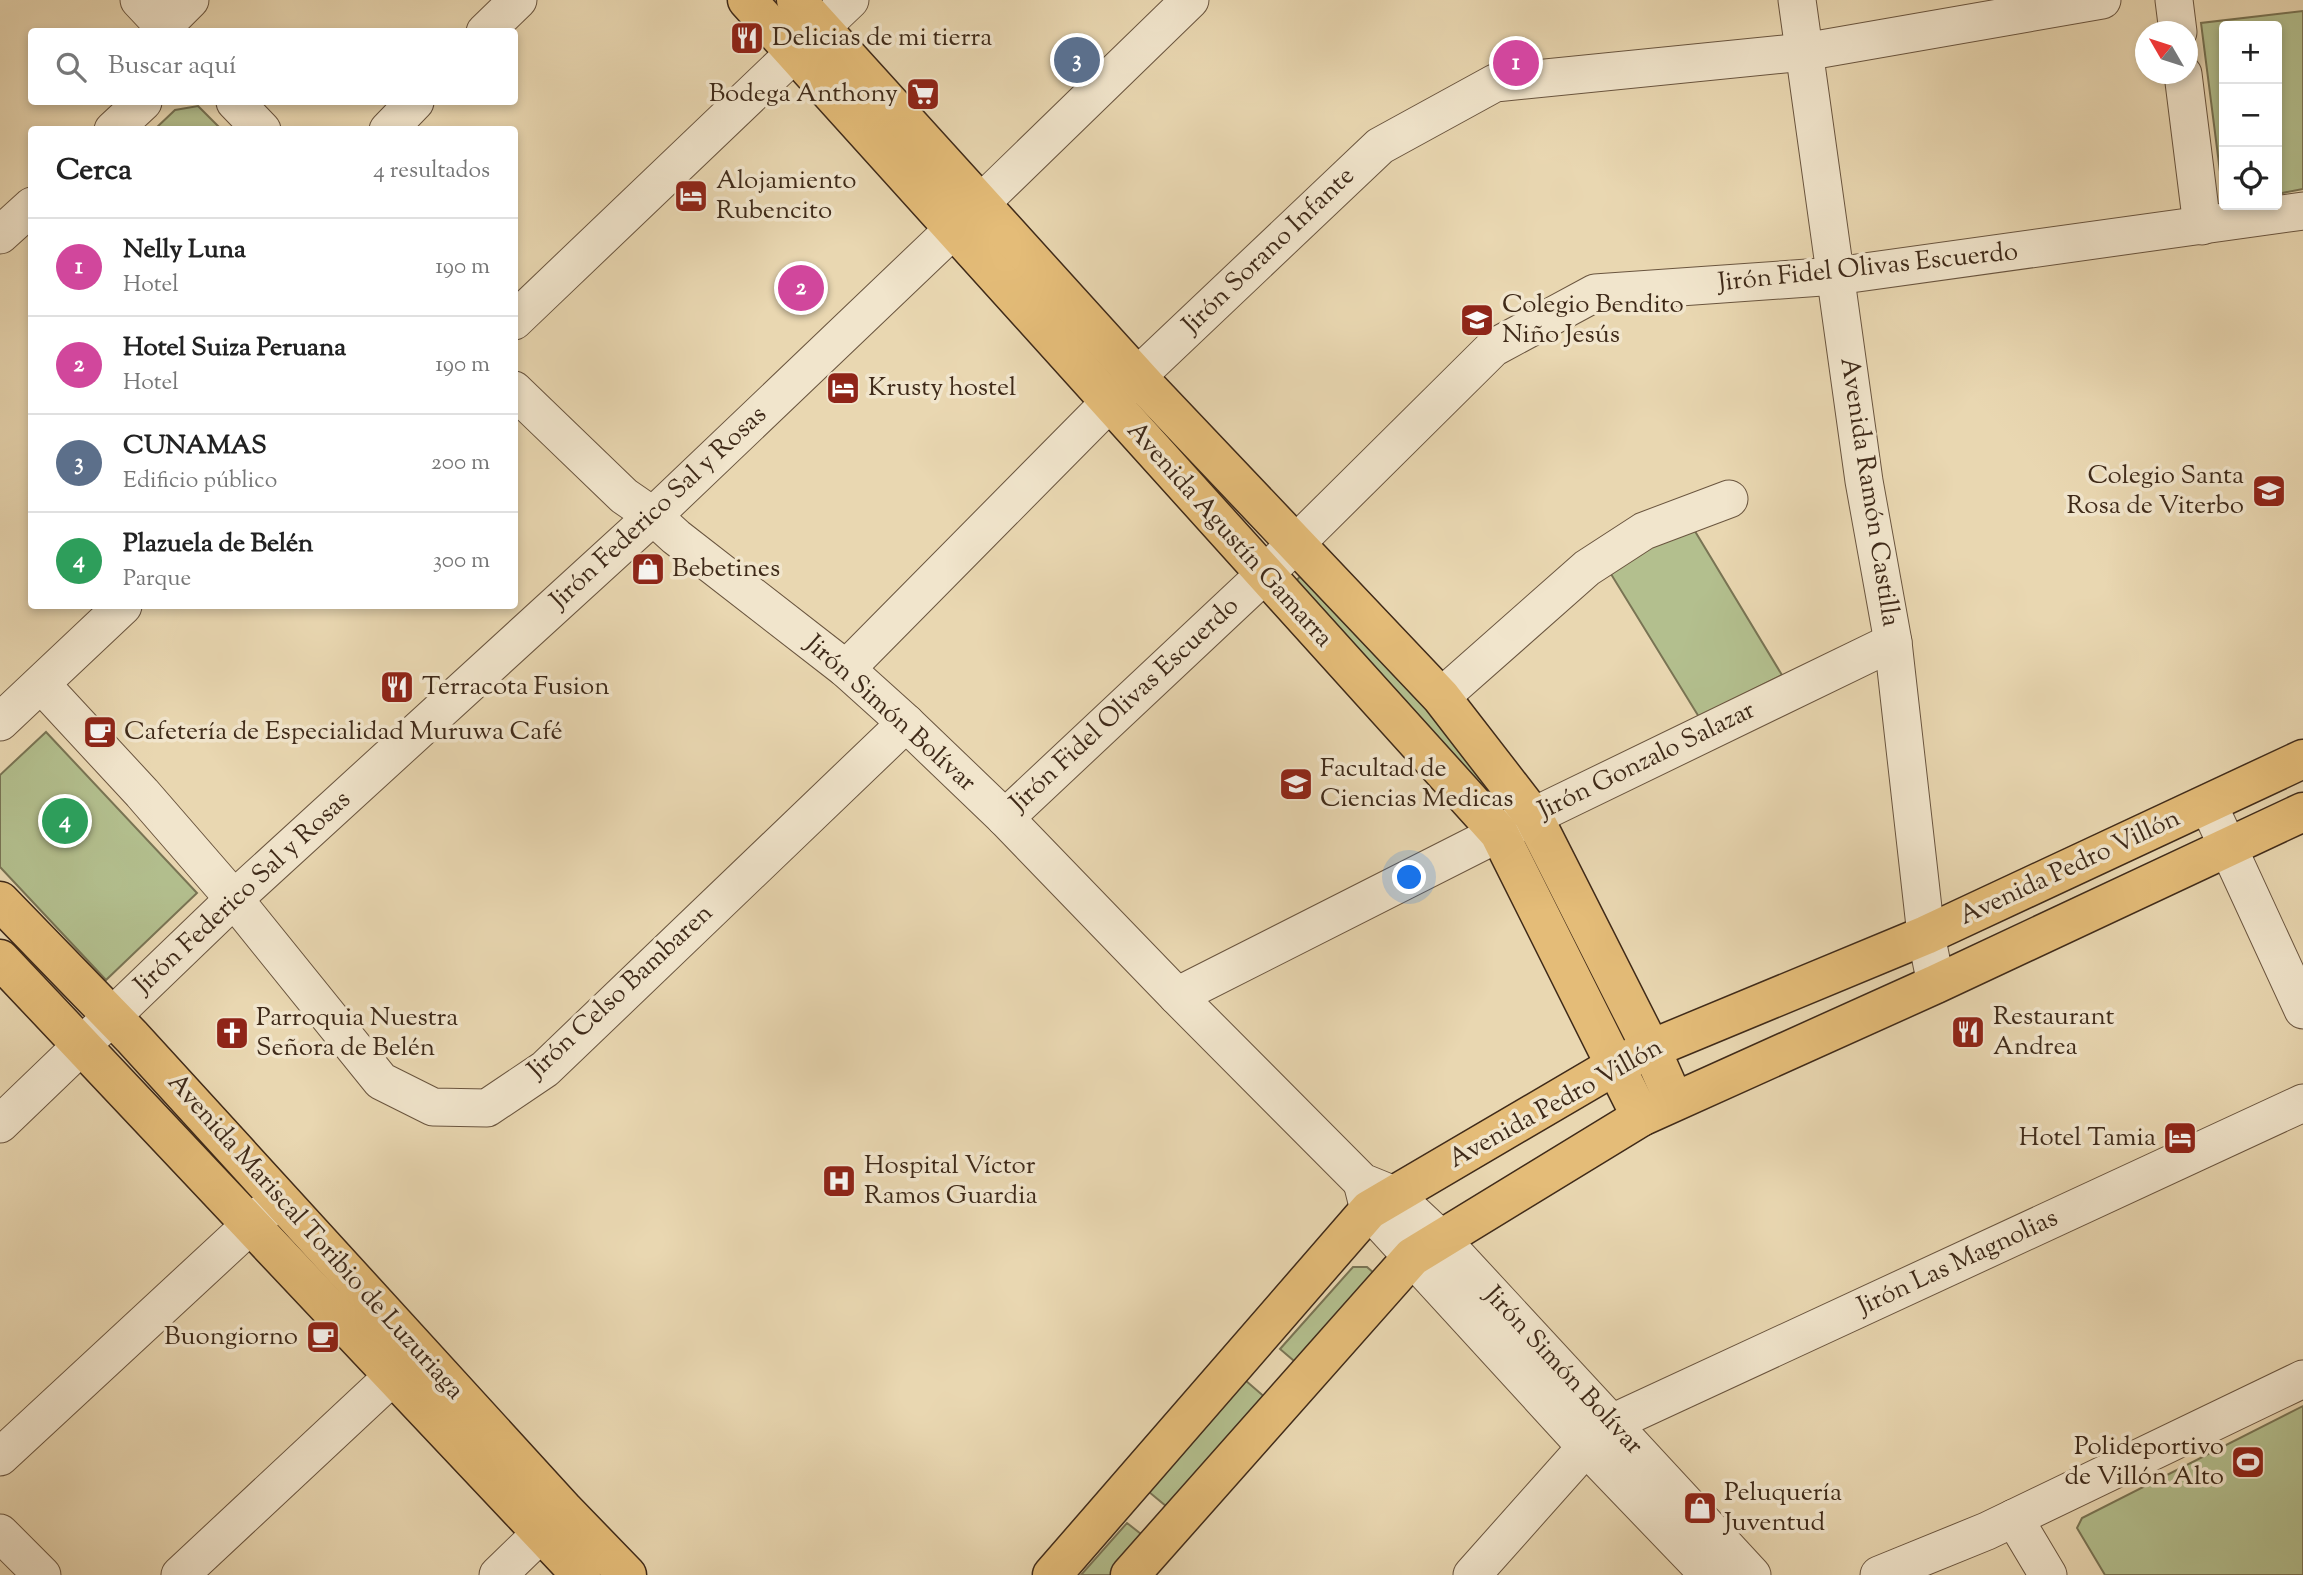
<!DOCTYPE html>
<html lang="es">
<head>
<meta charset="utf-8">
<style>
  body { margin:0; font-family:"Sorts Mill Goudy",serif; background:#f6f6f6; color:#222 }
  .controls { position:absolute; right:21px; top:21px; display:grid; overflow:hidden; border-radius:7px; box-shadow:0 4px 10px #0003 }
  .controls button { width:63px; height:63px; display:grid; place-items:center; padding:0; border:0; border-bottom:2px solid #e0e0e0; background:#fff; color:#222; font:35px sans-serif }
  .compass { position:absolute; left:2135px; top:21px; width:63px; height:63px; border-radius:50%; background:#fff; box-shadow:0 4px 10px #0003; rotate:309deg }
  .you { position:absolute; left:1410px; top:878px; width:24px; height:24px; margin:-18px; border:5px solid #fff; border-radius:50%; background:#1a73e8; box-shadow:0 0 0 10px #1a73e833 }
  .badge { display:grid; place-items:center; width:46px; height:46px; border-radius:50%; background:#d93025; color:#fff; font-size:23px; font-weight:700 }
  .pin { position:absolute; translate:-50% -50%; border:4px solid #fff; box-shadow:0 2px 7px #0006 }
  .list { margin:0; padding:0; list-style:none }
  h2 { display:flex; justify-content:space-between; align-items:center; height:91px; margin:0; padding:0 28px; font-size:30px }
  h2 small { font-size:23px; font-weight:400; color:#767676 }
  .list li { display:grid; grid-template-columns:46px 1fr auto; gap:21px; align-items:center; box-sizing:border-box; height:98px; padding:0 28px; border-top:2px solid #e0e0e0 }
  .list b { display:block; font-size:26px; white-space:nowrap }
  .list p { margin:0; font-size:23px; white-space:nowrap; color:#767676 }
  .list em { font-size:23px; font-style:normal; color:#767676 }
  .icon { flex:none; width:38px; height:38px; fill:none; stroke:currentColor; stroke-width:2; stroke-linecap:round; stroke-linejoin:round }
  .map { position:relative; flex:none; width:2303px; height:1575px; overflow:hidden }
  .search { position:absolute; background:#fff; box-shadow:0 4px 10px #0003; left:28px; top:28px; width:490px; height:77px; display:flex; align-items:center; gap:18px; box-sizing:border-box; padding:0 24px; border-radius:7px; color:#767676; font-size:26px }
  .panel { position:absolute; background:#fff; box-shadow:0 4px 10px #0003; left:28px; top:126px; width:490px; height:483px; border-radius:7px }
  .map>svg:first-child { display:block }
</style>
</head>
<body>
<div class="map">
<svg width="2303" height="1575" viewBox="0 0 2303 1575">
  <rect width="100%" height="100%" fill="#e9d7b1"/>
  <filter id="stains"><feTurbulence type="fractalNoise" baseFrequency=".00286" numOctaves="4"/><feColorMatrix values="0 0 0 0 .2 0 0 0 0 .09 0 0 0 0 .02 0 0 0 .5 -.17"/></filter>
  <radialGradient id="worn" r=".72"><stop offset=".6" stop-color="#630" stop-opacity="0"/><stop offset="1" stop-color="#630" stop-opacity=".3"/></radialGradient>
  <g fill="#b3bf8e" stroke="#797454" stroke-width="2">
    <polygon points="2303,11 2303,189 2277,194 2277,26 2224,26 2224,203 2201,23"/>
    <polygon points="198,106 221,129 155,129 175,110"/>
    <polygon points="1690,523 1782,675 1699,717 1606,566"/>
    <polygon points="1306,570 1516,803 1499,816 1294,583"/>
    <polygon points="46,732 197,893 106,980 0,867 0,775"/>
    <polygon points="1353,1267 1367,1267 1375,1274 1300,1366 1280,1349"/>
    <polygon points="1245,1380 1267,1399 1172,1511 1149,1492"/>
    <polygon points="2303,1406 2303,1575 2105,1575 2077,1528 2082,1518"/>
    <polygon points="1127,1523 1150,1541 1118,1575 1081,1575"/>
  </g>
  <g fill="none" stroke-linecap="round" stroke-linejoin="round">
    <g stroke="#6a553f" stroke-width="39">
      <g id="minor">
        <polyline points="139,0 169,32"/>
        <polyline points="1797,0 1864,481 1893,642 1926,935 1936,984"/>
        <polyline points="2174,0 2178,32"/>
        <polyline points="164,26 190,0"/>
        <polyline points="485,32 518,0"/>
        <polyline points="2183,74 2202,226"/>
        <polyline points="235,102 262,130"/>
        <polyline points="113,130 143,102"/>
        <polyline points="388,130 415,102"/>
        <polyline points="0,235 32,206"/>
        <polyline points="514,321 850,0"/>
        <polyline points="514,390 624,496 653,516 676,537 846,669 906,723 1005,818 1177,996 1362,1182 1394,1195 1441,1239 1752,1575"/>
        <polyline points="846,669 1110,402 1380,146 1495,83 1804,52 2102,0"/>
        <polyline points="41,684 142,793 234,899 381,1081 433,1107 487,1108 545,1069 906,723"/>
        <polyline points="1441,697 1587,568 1644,531 1729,499"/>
        <polyline points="0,722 123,606"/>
        <polyline points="2208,804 2303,1010"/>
        <polyline points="1005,818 1264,575 1493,348 1595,293 1836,276 2303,211"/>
        <polyline points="1177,996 1499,833 1893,642"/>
        <polyline points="0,1124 234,899 653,516 981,203 1190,0"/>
        <polyline points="1362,1182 1369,1210 1586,1447 1709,1575"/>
        <polyline points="1612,1423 2303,1103"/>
        <polyline points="0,1457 273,1204"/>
        <polyline points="2014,1518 2048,1575"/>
        <polyline points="0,1533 42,1575"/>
        <polyline points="180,1575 392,1377"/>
        <polyline points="498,1575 564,1511"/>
        <polyline points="1472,1575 1586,1447"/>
        <polyline points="1879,1575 1987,1531 2303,1379"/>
      </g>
    </g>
    <g stroke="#3f2a19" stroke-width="41">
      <g id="major">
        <polyline points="747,0 1499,833 1641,1117"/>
        <polyline points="796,0 1146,386 1441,697 1533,816 1651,1049 1674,1101"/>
        <polyline points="0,901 132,1037 565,1511 627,1575"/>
        <polyline points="0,959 581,1575"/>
        <polyline points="1052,1575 1369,1210 1616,1065 1651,1049 1926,935 2303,759"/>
        <polyline points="1130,1575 1412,1257 1641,1117 1936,984 2303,812"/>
      </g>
    </g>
    <use href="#minor" stroke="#f1e5cc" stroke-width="37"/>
    <use href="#major" stroke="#e4bc78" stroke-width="38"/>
  </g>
  <defs>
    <g id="restaurant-square" transform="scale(1.75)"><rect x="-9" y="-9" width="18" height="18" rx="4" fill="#8f2418" stroke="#f1e5cc"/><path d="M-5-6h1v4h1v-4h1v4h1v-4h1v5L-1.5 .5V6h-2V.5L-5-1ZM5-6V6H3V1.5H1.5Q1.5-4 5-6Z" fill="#fff"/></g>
    <g id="supermarket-square" transform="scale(1.75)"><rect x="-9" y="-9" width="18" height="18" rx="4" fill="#8f2418" stroke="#f1e5cc"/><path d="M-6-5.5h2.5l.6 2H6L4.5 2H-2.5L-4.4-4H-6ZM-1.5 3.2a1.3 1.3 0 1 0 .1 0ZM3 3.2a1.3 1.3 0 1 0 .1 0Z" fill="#fff"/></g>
    <g id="hotel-square" transform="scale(1.75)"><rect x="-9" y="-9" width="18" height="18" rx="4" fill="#8f2418" stroke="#f1e5cc"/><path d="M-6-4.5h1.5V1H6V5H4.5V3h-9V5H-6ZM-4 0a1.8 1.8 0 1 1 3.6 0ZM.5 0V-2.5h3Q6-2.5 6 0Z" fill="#fff"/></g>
    <g id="school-square" transform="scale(1.75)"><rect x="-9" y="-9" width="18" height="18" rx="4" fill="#8f2418" stroke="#f1e5cc"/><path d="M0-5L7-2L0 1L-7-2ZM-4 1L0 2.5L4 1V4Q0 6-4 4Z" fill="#fff"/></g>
    <g id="shop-square" transform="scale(1.75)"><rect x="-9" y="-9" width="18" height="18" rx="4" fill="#8f2418" stroke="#f1e5cc"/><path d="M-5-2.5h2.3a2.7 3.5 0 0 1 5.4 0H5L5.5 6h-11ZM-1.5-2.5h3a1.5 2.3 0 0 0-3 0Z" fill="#fff"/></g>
    <g id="cafe-square" transform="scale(1.75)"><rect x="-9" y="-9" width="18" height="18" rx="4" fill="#8f2418" stroke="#f1e5cc"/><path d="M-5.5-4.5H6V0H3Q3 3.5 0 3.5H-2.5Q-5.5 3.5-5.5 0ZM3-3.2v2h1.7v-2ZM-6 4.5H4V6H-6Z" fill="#fff"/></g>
    <g id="university-square" transform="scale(1.75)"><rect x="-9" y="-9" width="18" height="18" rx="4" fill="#8f2418" stroke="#f1e5cc"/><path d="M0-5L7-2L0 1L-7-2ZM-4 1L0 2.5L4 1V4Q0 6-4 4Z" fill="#fff"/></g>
    <g id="church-square" transform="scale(1.75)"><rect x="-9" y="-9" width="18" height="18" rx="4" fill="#8f2418" stroke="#f1e5cc"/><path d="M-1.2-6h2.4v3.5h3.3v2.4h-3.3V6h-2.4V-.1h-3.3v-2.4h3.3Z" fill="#fff"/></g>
    <g id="hospital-square" transform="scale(1.75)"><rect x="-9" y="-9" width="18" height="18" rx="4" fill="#8f2418" stroke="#f1e5cc"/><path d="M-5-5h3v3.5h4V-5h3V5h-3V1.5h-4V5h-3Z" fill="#fff"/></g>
    <g id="stadium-square" transform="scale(1.75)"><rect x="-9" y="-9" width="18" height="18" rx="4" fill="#8f2418" stroke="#f1e5cc"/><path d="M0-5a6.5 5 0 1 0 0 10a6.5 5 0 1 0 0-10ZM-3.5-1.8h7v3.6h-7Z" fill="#fff"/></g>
  </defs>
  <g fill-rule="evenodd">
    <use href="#restaurant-square" x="747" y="38"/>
    <use href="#supermarket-square" x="923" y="94"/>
    <use href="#hotel-square" x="691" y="196"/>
    <use href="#school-square" x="1477" y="320"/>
    <use href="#hotel-square" x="843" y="388"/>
    <use href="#school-square" x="2269" y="491"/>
    <use href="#shop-square" x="648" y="569"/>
    <use href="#restaurant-square" x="397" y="687"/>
    <use href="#cafe-square" x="100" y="732"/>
    <use href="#university-square" x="1296" y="784"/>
    <use href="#restaurant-square" x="1968" y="1032"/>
    <use href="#church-square" x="232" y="1033"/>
    <use href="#hotel-square" x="2180" y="1138"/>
    <use href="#hospital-square" x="839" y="1181"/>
    <use href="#cafe-square" x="323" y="1337"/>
    <use href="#stadium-square" x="2248" y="1462"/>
    <use href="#shop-square" x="1700" y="1508"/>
  </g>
  <g text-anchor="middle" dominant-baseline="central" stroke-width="7" stroke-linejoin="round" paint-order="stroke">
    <g font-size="26" fill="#3f2a19" stroke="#f1e5cc" text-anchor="start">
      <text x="772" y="38">Delicias de mi tierra</text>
      <text x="898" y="94" text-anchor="end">Bodega Anthony</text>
      <text x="716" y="181">Alojamiento<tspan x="716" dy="30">Rubencito</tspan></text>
      <text x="1502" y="305">Colegio Bendito<tspan x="1502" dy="30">Niño Jesús</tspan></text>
      <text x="868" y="388">Krusty hostel</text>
      <text x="2244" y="476" text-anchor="end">Colegio Santa<tspan x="2244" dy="30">Rosa de Viterbo</tspan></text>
      <text x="672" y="569">Bebetines</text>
      <text x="422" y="687">Terracota Fusion</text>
      <text x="124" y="732">Cafetería de Especialidad Muruwa Café</text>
      <text x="1320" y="769">Facultad de<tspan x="1320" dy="30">Ciencias Medicas</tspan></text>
      <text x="1993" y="1017">Restaurant<tspan x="1993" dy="30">Andrea</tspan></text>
      <text x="256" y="1018">Parroquia Nuestra<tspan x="256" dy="30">Señora de Belén</tspan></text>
      <text x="2156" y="1138" text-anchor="end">Hotel Tamia</text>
      <text x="864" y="1166">Hospital Víctor<tspan x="864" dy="30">Ramos Guardia</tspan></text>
      <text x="298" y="1337" text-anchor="end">Buongiorno</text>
      <text x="2224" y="1447" text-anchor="end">Polideportivo<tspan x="2224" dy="30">de Villón Alto</tspan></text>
      <text x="1724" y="1493">Peluquería<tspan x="1724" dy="30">Juventud</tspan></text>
    </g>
    <g font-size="26" fill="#3f2a19" stroke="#f1e5cc">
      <text transform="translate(1269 251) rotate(-44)">Jirón Sorano Infante</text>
      <text transform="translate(1868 268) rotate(-6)">Jirón Fidel Olivas Escuerdo</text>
      <text transform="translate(1869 492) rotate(81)">Avenida Ramón Castilla</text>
      <text transform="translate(659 508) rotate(-43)">Jirón Federico Sal y Rosas</text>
      <text transform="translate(1229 535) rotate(48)">Avenida Agustín Gamarra</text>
      <text transform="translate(1125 705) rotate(-43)">Jirón Fidel Olivas Escuerdo</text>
      <text transform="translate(890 714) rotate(42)">Jirón Simón Bolívar</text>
      <text transform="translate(1647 761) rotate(-26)">Jirón Gonzalo Salazar</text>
      <text transform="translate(2070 868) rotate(-25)">Avenida Pedro Villón</text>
      <text transform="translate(243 893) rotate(-43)">Jirón Federico Sal y Rosas</text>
      <text transform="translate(621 992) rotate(-43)">Jirón Celso Bambaren</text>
      <text transform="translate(1556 1104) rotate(-29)">Avenida Pedro Villón</text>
      <text transform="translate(315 1237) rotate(48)">Avenida Mariscal Toribio de Luzuriaga</text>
      <text transform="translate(1958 1263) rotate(-25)">Jirón Las Magnolias</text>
      <text transform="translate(1563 1371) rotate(47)">Jirón Simón Bolívar</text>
    </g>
  </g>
  <rect width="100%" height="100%" filter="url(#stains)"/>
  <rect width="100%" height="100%" fill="url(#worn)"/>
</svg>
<div class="controls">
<button>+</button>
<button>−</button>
<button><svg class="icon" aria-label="locate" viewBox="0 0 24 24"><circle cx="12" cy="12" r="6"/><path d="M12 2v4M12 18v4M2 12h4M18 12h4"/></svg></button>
</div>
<svg class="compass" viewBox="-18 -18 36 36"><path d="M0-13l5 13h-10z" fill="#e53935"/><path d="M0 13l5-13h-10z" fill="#767676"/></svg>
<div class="you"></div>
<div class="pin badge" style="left:1516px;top:63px;background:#d1479c">1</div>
<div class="pin badge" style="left:801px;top:288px;background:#d1479c">2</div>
<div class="pin badge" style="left:1077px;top:60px;background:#5c6f8a">3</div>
<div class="pin badge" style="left:65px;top:821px;background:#2e9e5b">4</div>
<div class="search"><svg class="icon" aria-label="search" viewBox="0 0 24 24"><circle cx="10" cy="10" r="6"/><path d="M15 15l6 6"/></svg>Buscar aquí</div>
<section class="panel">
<h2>Cerca<small>4 resultados</small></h2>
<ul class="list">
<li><span class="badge" style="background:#d1479c">1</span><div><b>Nelly Luna</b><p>Hotel</p></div><em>190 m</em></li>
<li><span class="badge" style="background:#d1479c">2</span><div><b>Hotel Suiza Peruana</b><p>Hotel</p></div><em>190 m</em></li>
<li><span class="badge" style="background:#5c6f8a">3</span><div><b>CUNAMAS</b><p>Edificio público</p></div><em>200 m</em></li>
<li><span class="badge" style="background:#2e9e5b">4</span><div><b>Plazuela de Belén</b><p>Parque</p></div><em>300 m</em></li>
</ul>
</section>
</div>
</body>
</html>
